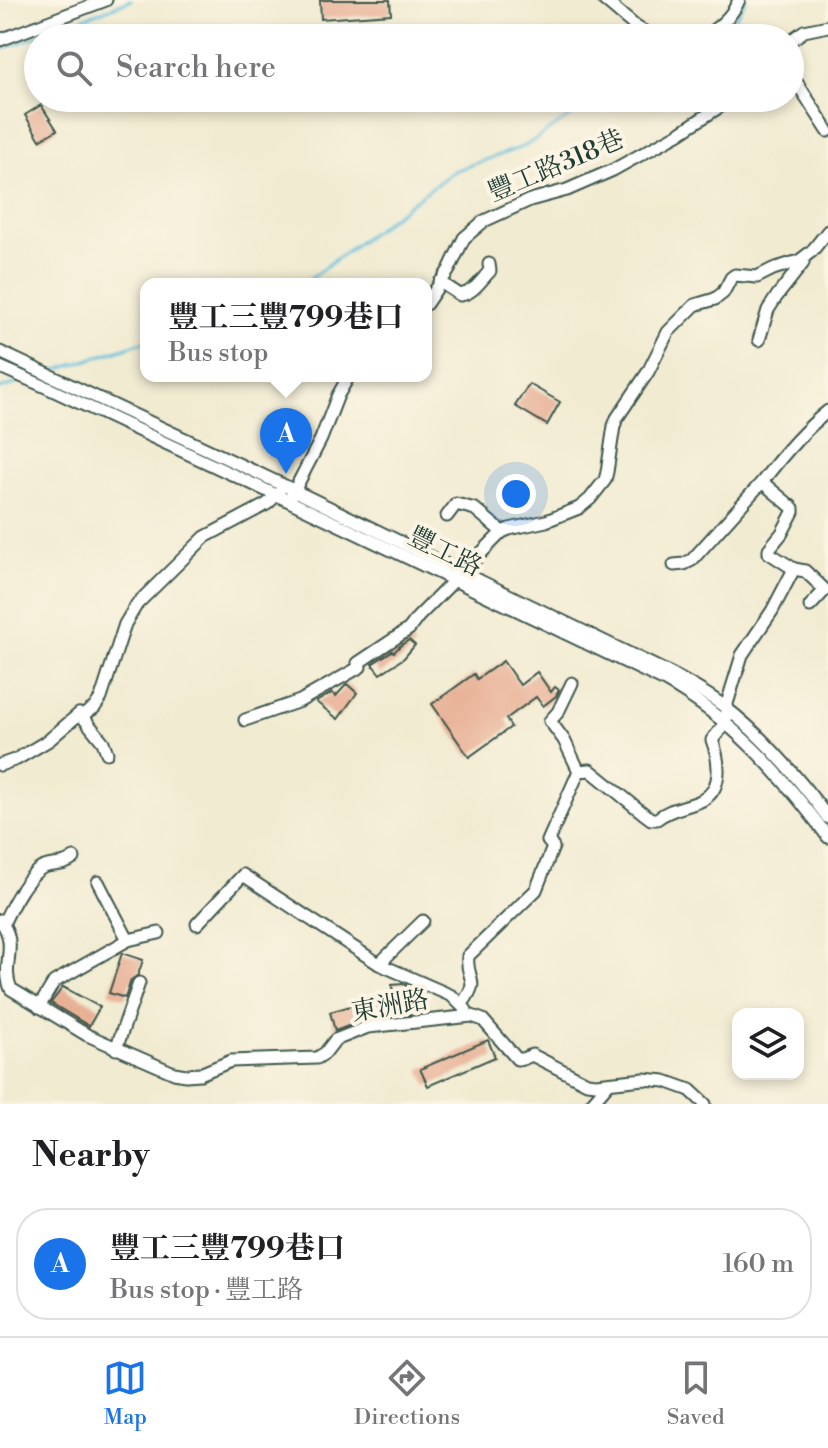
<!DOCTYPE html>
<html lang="en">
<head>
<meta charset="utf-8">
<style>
  body { margin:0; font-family:"Libre Bodoni","Noto Serif TC",serif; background:#f2f2f2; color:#202124 }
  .controls { position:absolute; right:24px; bottom:24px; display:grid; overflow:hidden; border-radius:16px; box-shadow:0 4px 12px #0003 }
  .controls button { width:72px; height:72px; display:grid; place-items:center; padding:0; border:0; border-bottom:2px solid #e0e0e0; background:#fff; color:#202124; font:40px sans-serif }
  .you { position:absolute; left:516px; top:494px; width:28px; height:28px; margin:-20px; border:6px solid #fff; border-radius:50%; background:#1a73e8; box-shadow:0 0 0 12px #1a73e833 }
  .badge { display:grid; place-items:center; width:52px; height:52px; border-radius:50%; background:#1a73e8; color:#fff; font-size:26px; font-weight:700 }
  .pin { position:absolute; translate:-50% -66px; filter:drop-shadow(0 2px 4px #0008) }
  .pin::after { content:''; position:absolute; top:42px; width:28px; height:24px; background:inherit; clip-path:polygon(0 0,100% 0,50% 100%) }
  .popup { position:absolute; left:140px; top:278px; width:292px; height:104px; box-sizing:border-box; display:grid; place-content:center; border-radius:16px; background:#fff; filter:drop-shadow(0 2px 6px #0005); font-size:26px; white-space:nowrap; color:#757577 }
  .popup b { font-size:30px; color:#202124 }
  .popup::after { content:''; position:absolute; left:50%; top:100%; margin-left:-16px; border:16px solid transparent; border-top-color:#fff }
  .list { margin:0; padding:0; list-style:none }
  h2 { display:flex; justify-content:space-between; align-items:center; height:104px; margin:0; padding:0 32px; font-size:34px }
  h2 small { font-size:26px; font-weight:400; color:#757577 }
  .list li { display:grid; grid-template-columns:52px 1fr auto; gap:24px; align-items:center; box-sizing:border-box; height:112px; margin:0 16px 16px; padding:0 16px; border:2px solid #e0e0e0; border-radius:32px }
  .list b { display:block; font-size:30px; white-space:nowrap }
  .list p { margin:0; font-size:26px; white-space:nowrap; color:#757577 }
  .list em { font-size:26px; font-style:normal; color:#757577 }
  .icon { flex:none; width:44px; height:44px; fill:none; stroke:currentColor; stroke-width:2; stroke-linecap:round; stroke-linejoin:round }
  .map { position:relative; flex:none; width:828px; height:1104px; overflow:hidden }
  .search { position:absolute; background:#fff; box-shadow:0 4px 12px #0003; left:24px; right:24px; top:24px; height:88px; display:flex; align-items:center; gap:20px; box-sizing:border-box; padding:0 28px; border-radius:44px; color:#757577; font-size:30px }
  .sheet { height:232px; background:#fff }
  nav { display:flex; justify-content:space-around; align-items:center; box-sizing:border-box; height:112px; border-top:2px solid #e0e0e0; background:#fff; font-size:22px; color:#757577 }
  nav a { display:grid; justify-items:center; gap:4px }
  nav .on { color:#1a73e8 }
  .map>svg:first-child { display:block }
</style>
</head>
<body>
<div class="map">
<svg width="828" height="1104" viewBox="0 0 828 1104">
  <rect width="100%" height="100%" fill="#fcf5e5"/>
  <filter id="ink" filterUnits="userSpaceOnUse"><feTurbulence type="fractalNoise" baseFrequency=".0125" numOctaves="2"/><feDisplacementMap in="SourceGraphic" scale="16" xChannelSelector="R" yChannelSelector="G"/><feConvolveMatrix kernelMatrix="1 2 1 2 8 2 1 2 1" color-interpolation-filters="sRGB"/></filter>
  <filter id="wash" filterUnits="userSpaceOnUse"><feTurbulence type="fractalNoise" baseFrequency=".006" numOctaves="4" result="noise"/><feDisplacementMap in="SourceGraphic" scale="32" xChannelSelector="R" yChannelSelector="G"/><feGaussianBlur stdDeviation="1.8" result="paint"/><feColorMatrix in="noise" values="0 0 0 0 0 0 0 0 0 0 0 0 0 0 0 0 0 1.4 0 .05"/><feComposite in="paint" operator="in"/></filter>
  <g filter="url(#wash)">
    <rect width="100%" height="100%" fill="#f1ebd1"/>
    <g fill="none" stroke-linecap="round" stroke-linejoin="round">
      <g stroke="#5fbfde" stroke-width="3">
        <polyline points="715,38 733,21 746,0"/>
        <polyline points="0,50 131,0"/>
        <polyline points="303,284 454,171 525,146 599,98"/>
        <polyline points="51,372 146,341"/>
        <polyline points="0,389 21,382"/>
      </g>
    </g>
    <g id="blocks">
      <g fill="#e8b196">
        <polygon points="320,0 390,0 391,14 321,19"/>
        <polygon points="41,105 57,130 40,140 25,115"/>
        <polygon points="529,384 560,402 547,425 515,406"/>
        <polygon points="409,640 415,645 404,658 380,674 372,664 392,651 394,652 400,646"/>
        <polygon points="503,661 520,685 537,672 551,692 555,687 559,690 556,696 543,706 536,697 506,719 511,727 469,757 432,704 474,674 477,679"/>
        <polygon points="347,684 357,693 338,719 316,702 332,693 336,696"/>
        <polygon points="122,953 143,960 138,975 131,980 125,998 109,993"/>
        <polygon points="403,984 406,985 410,1014 367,1019 335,1031 330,1012 393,994 392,985"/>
        <polygon points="63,987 100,1007 89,1026 51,1003"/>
        <polygon points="488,1040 495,1057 428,1086 420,1069"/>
      </g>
    </g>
  </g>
  <g filter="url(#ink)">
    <use href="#blocks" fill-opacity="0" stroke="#3e574c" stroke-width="2"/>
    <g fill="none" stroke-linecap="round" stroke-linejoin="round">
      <g stroke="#3e574c" stroke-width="15">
        <g id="minor">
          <polyline points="604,0 636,27 656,38"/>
          <path d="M702 38C718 28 732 17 739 0"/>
          <polyline points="0,40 106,0"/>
          <polyline points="790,41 804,31 828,26"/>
          <polyline points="790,72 828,131"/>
          <path d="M440 282 460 295C474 293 481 280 490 271L489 264"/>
          <polyline points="426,304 449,270 464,238 484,221 530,200 567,190 613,170 678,134 733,98"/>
          <polyline points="759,340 768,310 777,296 803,263 803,259"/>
          <path d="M0 352 283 485 673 675C691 685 710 695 726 708 766 739 798 777 828 818"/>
          <path d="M0 367 48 388 289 501 663 680C733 719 781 774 828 837"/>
          <polyline points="291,497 321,439 338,395 349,376"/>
          <polyline points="447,516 456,504 475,509 502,532"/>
          <polyline points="674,565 684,564 692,560 762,482"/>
          <polyline points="794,569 805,571 825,590 810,606"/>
          <polyline points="572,683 558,712 550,721 564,740 579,771"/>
          <polyline points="82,716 103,742 107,753"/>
          <polyline points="245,720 300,701 360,667 358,663 409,629 418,617 502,532 509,529 546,521 579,508 590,499 605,480 607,472 614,426 617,418 648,372 668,332 695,305 715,299 723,293 731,278 735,275 757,277 773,269 799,261 812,251 828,231"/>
          <polyline points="0,765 17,759 49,740 79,714 82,716 94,708 101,698 125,624 137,604 205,537 267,504 279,493"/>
          <polyline points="98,882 128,940"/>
          <path d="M0 920C20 946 0 964 11 989L87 1035 174 1073 186 1075 200 1074 231 1061 317 1058 325 1053 335 1040 368 1027 472 1016 483 1020 517 1059H523L532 1055 587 1083 596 1084 644 1079 665 1081 690 1090 705 1104"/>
          <path d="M3 924C10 909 28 873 44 867 56 863 62 867 74 858"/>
          <polyline points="197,924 243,875 379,964 452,996 466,1010"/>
          <polyline points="379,964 423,921"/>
          <path d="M462 1004C482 977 465 981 468 956L536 890 553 847 548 841 579 771 590 770 643 813 651 819H657C669 809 683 808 698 802 724 792 720 761 712 740L726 723V707L742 655 772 611 794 569 769 553V549L782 533 793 512V508L762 482C781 457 804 430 828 411"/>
          <polyline points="39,1007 54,982 128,940 159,933"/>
          <polyline points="116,1049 139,983"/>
          <polyline points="591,1104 609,1083"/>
        </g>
      </g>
      <use href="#minor" stroke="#fff" stroke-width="11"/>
    </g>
  </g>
  <g text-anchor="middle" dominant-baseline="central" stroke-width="8" stroke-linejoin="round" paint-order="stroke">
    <g font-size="26" fill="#1f3d34" stroke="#fcf5e5">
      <text transform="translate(556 166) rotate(-23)">豐工路318巷</text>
      <text transform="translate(445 552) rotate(26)">豐工路</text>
      <text transform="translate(390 1006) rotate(-10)">東洲路</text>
    </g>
  </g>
</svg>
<div class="controls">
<button><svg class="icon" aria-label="layers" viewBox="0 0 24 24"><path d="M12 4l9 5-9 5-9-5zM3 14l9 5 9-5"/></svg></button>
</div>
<div class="you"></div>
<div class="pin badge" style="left:286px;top:474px">A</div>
<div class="popup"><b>豐工三豐799巷口</b>Bus stop</div>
<div class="search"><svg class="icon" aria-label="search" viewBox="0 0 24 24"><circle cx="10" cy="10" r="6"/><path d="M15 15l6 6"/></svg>Search here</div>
</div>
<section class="sheet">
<h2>Nearby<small></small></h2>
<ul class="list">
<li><span class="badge">A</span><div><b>豐工三豐799巷口</b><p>Bus stop · 豐工路</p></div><em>160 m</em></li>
</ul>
</section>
<nav>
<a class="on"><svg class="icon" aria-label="map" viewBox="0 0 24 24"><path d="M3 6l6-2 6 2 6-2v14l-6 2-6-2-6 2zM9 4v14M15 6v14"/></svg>Map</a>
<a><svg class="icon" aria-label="directions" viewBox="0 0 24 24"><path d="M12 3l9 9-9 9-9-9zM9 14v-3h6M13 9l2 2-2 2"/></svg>Directions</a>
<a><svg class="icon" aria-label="saved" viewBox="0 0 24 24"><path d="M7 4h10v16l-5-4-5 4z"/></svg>Saved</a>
</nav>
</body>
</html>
